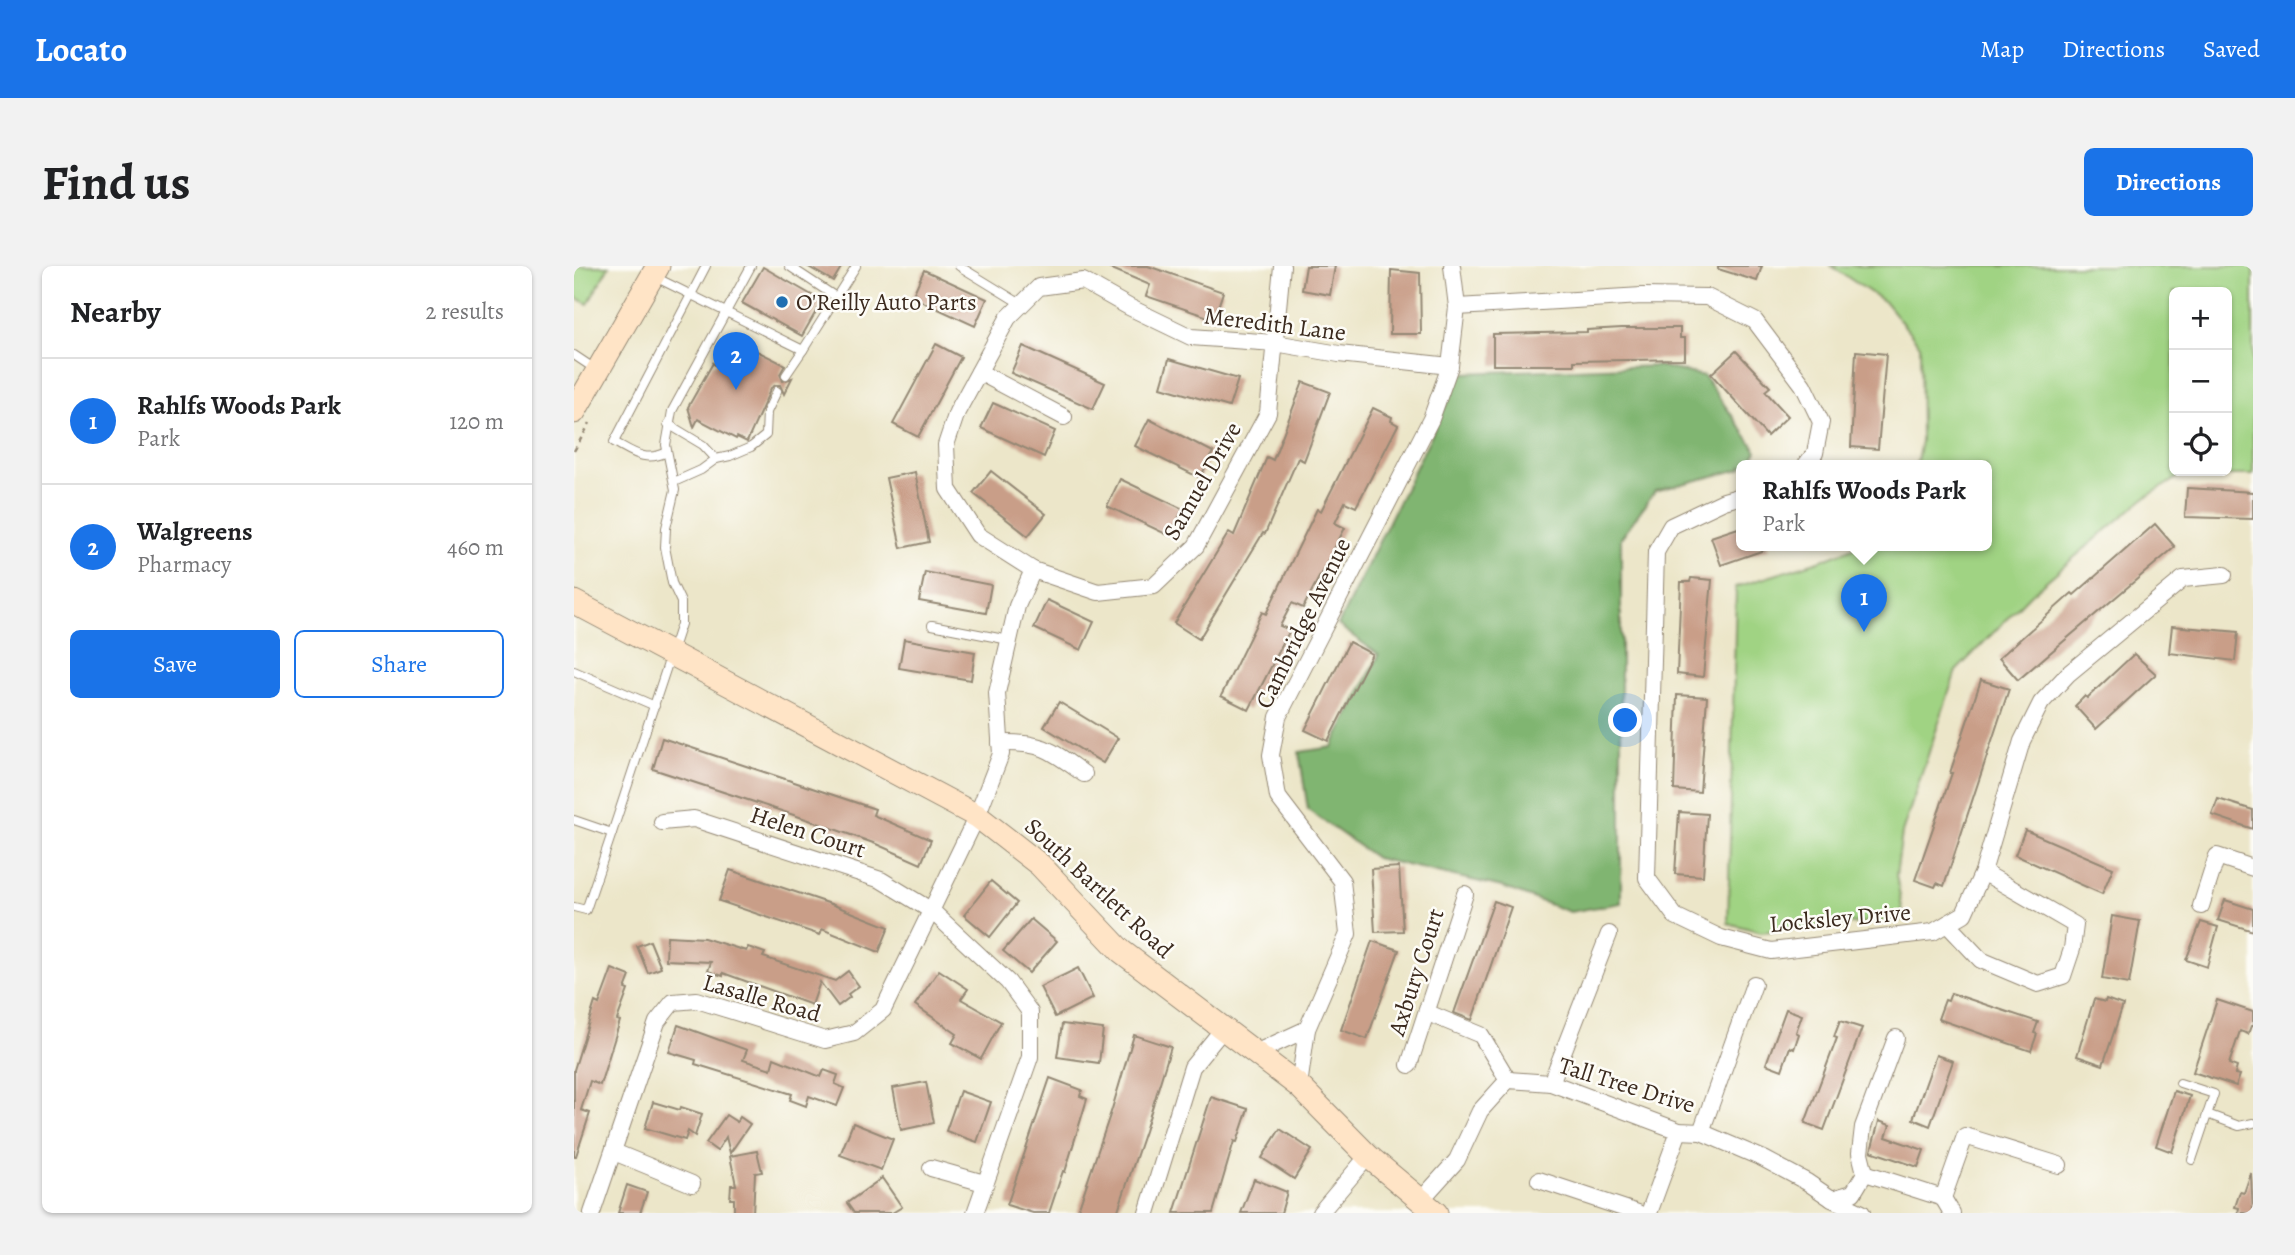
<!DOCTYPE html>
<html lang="en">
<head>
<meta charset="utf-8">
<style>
  body { margin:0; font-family:Alegreya,serif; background:#f2f2f2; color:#202124 }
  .controls { position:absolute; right:21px; top:21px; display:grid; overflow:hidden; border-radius:10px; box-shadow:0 2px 5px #0004 }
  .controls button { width:63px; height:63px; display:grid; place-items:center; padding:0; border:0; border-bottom:2px solid #e0e0e0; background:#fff; color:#202124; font:35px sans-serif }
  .you { position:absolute; left:1052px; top:455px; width:24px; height:24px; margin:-18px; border:5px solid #fff; border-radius:50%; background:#1a73e8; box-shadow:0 0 0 10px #1a73e833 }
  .badge { display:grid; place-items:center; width:46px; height:46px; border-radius:50%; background:#1a73e8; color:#fff; font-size:23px; font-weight:700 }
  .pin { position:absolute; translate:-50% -58px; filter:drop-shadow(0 2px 4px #0008) }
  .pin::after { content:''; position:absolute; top:37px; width:24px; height:21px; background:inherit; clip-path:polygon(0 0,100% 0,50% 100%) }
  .popup { position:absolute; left:1162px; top:194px; width:256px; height:91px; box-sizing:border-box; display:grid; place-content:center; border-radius:10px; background:#fff; filter:drop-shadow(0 2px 5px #0005); font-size:23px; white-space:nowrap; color:#757577 }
  .popup b { font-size:26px; color:#202124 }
  .popup::after { content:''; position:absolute; left:50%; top:100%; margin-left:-14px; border:14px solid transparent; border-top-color:#fff }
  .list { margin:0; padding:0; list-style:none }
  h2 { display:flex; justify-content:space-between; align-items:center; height:91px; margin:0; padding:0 28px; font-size:30px }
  h2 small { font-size:23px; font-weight:400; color:#757577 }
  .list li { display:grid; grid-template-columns:46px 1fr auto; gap:21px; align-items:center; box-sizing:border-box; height:126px; padding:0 28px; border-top:2px solid #e0e0e0 }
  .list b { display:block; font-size:26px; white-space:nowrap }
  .list p { margin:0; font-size:23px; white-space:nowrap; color:#757577 }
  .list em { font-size:23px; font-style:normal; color:#757577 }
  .actions { display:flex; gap:14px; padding:21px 28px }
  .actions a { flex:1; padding:16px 0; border:2px solid #1a73e8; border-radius:10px; text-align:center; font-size:24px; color:#1a73e8 }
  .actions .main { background:#1a73e8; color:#fff }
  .icon { flex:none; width:38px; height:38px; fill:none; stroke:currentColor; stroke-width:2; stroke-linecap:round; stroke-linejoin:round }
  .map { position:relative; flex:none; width:1679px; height:947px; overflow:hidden; border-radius:10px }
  header { display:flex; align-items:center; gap:42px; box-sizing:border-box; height:98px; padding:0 35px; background:#1a73e8; color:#fff }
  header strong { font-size:33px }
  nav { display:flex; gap:38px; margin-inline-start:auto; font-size:24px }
  .intro { display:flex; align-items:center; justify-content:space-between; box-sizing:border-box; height:168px; padding:0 42px }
  h1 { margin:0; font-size:49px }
  .button { padding:18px 32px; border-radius:10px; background:#1a73e8; color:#fff; font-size:24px; font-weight:700 }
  main { display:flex; gap:42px; padding:0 42px }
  aside { flex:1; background:#fff; border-radius:10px; box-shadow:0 2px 5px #0004 }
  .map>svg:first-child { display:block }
</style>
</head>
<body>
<header>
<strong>Locato</strong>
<nav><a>Map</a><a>Directions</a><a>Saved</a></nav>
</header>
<div class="intro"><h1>Find us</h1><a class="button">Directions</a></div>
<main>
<aside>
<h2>Nearby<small>2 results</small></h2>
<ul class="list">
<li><span class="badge">1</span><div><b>Rahlfs Woods Park</b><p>Park</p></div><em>120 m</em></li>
<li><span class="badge">2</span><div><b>Walgreens</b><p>Pharmacy</p></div><em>460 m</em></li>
</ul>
<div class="actions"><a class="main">Save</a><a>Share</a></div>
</aside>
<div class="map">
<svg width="1679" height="947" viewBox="0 0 1679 947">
  <rect width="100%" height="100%" fill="#fdfcf7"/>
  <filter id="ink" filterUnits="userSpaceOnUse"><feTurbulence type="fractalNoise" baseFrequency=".0143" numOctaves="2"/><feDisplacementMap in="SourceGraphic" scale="14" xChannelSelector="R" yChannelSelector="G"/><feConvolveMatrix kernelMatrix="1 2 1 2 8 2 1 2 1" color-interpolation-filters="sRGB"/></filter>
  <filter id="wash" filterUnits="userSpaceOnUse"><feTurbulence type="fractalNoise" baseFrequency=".00686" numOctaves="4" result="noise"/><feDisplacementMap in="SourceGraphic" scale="28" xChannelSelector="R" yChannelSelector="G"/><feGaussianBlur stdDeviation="1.57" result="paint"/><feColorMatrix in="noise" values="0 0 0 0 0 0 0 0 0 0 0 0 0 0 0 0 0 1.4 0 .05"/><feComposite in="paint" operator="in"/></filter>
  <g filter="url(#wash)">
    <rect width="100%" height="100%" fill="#ece6c9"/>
    <g fill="#a0d383" stroke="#6e7e50" stroke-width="2" fill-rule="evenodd">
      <polygon points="0,0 35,0 14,38 0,31"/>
      <path d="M1257 0H1679V209H1608L1569 233 1457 328 1382 405 1328 567 1322 609 1330 653 1187 666 1154 657 1162 321 1245 295 1284 280H1412V200H1342L1347 175 1346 79 1312 37ZM1600 26H1653V205H1600Z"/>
    </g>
    <polygon fill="#80b571" stroke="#5e7048" stroke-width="2" points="1085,100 1130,110 1183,185 1173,200 1168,200 1167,203 1081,225 1047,272 1047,637 996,646 928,621 802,592 734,544 725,486 758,481 805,389 764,359 888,107"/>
    <g id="blocks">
      <g fill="#c99e88">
        <polygon points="233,0 268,0 259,15"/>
        <polygon points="531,0 574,0 649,26 640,53 572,30 576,19"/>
        <polygon points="732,0 761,0 756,29 728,24"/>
        <polygon points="1144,0 1188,0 1183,15 1144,3"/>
        <polygon points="189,1 248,35 228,70 168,37"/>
        <polygon points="350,4 413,33 401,60 338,31"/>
        <polygon points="817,4 846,7 847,68 816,68"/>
        <polygon points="1048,62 1106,62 1106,72 1111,72 1111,93 1000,95 1000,99 919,99 919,68 1013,66 1013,64"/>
        <polygon points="155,71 211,99 206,108 209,115 218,112 210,128 206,119 202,119 197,122 173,176 163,171 162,173 124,153 120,161 114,141 139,97 141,99"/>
        <polygon points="362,78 387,91 344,171 319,158"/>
        <polygon points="449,80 531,117 519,143 437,107"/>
        <polygon points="1162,85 1196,121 1191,125 1214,150 1193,170 1137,108"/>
        <polygon points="1282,85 1312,88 1304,183 1277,181"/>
        <polygon points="595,93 664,113 655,141 587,121"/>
        <polygon points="729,116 756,126 730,195 724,192 691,268 689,267 625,373 600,357 655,266 660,269 693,191 699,194"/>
        <polygon points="419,137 481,165 470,191 407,162"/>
        <polygon points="799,142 818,151 817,155 824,159 782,241 771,236 761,257 771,262 729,342 718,337 706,360 716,364 675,444 647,430 688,346 692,348 743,243 747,245"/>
        <polygon points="575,153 639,186 626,212 561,180"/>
        <polygon points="417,205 472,248 454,270 399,227"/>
        <polygon points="341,206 355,276 327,282 312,212"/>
        <polygon points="546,213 609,243 596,270 533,240"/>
        <polygon points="1613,222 1679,226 1679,253 1611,251"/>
        <polygon points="1581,258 1601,281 1444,414 1425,392 1498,327 1500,329"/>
        <polygon points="1164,262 1167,280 1196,280 1196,282 1147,299 1137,271"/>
        <polygon points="351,306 417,319 412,347 345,335"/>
        <polygon points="1117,312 1138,314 1129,411 1103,408 1107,316 1116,316"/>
        <polygon points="473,334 520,356 507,384 460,362"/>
        <polygon points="1598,360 1664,366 1661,395 1595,387"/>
        <polygon points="330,373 401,386 397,414 325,402"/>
        <polygon points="775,376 798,388 754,475 731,464"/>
        <polygon points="1560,388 1582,408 1522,463 1501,440 1511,430 1513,432"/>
        <polygon points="1407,414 1435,423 1370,620 1363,617 1361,621 1341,614 1378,507 1376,507"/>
        <polygon points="1103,429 1133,431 1126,526 1100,524"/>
        <polygon points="485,436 544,472 529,497 470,461"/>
        <polygon points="88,472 301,543 299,549 357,574 347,598 302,578 235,554 79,503"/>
        <polygon points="1644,533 1679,544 1679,563 1638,549"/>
        <polygon points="1105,546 1133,548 1129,610 1101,608"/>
        <polygon points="1451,564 1539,602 1528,628 1441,589"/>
        <polygon points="825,601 829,665 801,666 797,603"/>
        <polygon points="156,604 257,638 315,661 305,686 248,663 246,669 145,635"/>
        <polygon points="417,615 443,637 416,671 390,649"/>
        <polygon points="1651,634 1679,643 1679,665 1644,654"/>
        <polygon points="920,635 937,641 898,754 880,747"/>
        <polygon points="1538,650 1566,655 1555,718 1528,713"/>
        <polygon points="457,653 483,675 455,707 429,685"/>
        <polygon points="1627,656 1644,661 1633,701 1612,694"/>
        <polygon points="93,670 130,672 172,685 174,681 191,687 189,691 261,715 274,705 285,720 274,728 276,731 264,740 246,716 238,739 149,707 149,710 134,705 137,696 92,694"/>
        <polygon points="76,675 87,702 74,707 63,680"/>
        <polygon points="798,675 825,684 793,773 767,764"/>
        <polygon points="504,702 519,732 481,751 466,721"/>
        <polygon points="38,703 56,710 51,723 54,724 43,754 46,755 26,819 16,815 7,844 16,847 2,890 0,890 0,804 21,736 25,738"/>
        <polygon points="365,704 394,723 387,733 427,756 407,793 378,777 383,768 341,739"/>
        <polygon points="1377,727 1464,756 1460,767 1463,768 1457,785 1364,753 1371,734 1374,735"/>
        <polygon points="1520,733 1531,736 1532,733 1549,739 1529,799 1503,790"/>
        <polygon points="1643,734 1679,746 1679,760 1677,760 1674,768 1666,765 1655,798 1663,801 1661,808 1666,809 1662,820 1619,806"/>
        <polygon points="1212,743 1228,749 1222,766 1225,768 1220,783 1216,781 1208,804 1192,798"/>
        <polygon points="1266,755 1288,762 1250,864 1231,857 1263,772 1260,771"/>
        <polygon points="488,758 529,763 525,797 483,791"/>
        <polygon points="104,759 173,784 169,794 197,803 200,792 247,811 250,804 264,809 261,818 270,822 263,840 235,830 232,840 216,834 218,828 121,798 122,794 95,786"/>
        <polygon points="560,769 597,781 571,865 543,947 503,947 538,843"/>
        <polygon points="1362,789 1379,795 1356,860 1339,853"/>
        <polygon points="476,812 508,824 506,830 513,833 491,906 489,905 475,947 459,947 433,939"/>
        <polygon points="352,816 360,857 327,864 319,822"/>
        <polygon points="386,825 417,836 403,876 372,865"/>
        <polygon points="1600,825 1616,830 1598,886 1582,880"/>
        <polygon points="637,831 674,843 663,876 660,875 639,947 600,947"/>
        <polygon points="79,836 106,844 107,841 128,848 121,870 114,865 111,874 71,862"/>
        <polygon points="152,849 163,856 166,851 176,858 156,887 152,871 143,885 132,877"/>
        <polygon points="1305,855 1316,859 1312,871 1350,884 1344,901 1297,885"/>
        <polygon points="279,857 319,873 307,904 266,889"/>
        <polygon points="706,863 738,884 720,913 688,892"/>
        <polygon points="183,885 188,906 181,907 179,947 160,947 160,933 156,933 157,919 162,919 156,890"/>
        <polygon points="1677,907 1679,947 1664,947 1665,942 1661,941 1666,926 1670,927"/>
        <polygon points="308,912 328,941 318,947 280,947 273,937"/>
        <polygon points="680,913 713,926 707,947 667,947"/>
        <polygon points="53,919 73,926 66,947 44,947"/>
      </g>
    </g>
  </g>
  <g filter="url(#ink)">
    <use href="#blocks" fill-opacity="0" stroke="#948874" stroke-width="2"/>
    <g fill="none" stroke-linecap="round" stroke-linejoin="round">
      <g stroke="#948874" stroke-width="10">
        <g id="service">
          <polyline points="215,0 262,31"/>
          <polyline points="385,0 447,38"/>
          <polyline points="81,11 229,84 282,0"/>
          <polyline points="0,89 21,103"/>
          <polyline points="212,109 229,84"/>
          <polyline points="94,158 129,179 142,193"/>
          <path d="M93 186C71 197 59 186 40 176L132 0"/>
          <polyline points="100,216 127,204 142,193 156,190 177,181 192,169 193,146 203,125"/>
          <polyline points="358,359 435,374"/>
          <polyline points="0,405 81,440"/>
          <polyline points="0,554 38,567 12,644 0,641"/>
          <polyline points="38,567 107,358 107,336 98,317 91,281 92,262 101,224 92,179 98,145 177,0"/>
          <polyline points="1606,817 1640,828 1618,894"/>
          <polyline points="1633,848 1665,860 1679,857"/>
        </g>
      </g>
      <g stroke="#948874" stroke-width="18">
        <g id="minor">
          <polyline points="883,41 1068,30 1133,31 1181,55 1229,119 1247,156 1241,187 1231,200"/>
          <polyline points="405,106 490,151"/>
          <polyline points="1168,230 1150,235 1097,260 1082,286 1073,612 1101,650 1147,672 1197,685 1359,666 1390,648 1409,606 1448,475 1467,437 1494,408 1609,313 1650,309"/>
          <polyline points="459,304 404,269 374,223 372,179 383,146 434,52 465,21 509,15 555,41 617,71 701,77 765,88 876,100"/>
          <path d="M426 477C469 476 477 484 510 508"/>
          <polyline points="88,556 120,553 307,614 358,645 434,716 456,746 456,791 401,947"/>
          <polyline points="1627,640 1643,590 1679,602"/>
          <polyline points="1373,658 1407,694 1464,718 1489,710 1498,683 1501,659 1409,606"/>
          <polyline points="854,747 907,769 934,814"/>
          <polyline points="681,787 733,763"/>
          <polyline points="835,799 891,628"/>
          <polyline points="977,817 1035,668"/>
          <polyline points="725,820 733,763 774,668 768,615 704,531 697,489 704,451 857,153 876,100 883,41 878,0"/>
          <polyline points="1127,866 1180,718"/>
          <polyline points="40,886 118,918"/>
          <polyline points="357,902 410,917"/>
          <polyline points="1291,907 1369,932"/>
          <polyline points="965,914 1064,947"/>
          <polyline points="1369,932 1391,870 1485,899"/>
          <polyline points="1369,932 1378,947"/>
          <polyline points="1258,933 1279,927 1291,907 1286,887 1289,861 1322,772"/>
          <polyline points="847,934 883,894 906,845 934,814 977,817 1105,865 1127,866 1190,893 1233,916 1258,933 1288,947"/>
          <polyline points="18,947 83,756 99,736 123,734 251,774 280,767 309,744 403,550 427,488 423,427 443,340 459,304 524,326 580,320 622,280 694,147 708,0"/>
          <polyline points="573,947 618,801 649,763"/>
          <polyline points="746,947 794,890"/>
          <polyline points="1075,947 1105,865"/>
        </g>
      </g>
      <g stroke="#948874" stroke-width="25">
        <g id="secondary">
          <polyline points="0,146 84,0"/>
          <polyline points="0,336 403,550 466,599 547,685 725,820 794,890 862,947"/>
        </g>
      </g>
      <polyline stroke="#948874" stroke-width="2.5" stroke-dasharray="5 5" stroke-linecap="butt" points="0,185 16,157"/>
      <use href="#service" stroke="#fff" stroke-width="8"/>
      <use href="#minor" stroke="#fff" stroke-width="16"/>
      <use href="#secondary" stroke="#ffe4c6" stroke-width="23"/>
    </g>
  </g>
  <circle fill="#1f6fb2" stroke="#fdfcf7" stroke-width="2.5" cx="208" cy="36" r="7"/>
  <g text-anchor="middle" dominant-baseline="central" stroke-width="5" stroke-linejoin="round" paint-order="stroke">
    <g font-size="24" fill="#3b2a1e" stroke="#fdfcf7" text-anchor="start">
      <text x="222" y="36">O'Reilly Auto Parts</text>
    </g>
    <g font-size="24" fill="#3b2a1e" stroke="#fdfcf7">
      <text transform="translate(701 58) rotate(7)">Meredith Lane</text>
      <text transform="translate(628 215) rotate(-60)">Samuel Drive</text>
      <text transform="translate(729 357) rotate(-64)">Cambridge Avenue</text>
      <text transform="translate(234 566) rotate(18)">Helen Court</text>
      <text transform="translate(525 622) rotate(43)">South Bartlett Road</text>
      <text transform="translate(1266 652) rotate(-5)">Locksley Drive</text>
      <text transform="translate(842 706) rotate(-72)">Axbury Court</text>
      <text transform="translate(188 732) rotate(16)">Lasalle Road</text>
      <text transform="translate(1053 819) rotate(17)">Tall Tree Drive</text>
    </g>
  </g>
</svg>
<div class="controls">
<button>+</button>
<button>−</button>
<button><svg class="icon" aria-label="locate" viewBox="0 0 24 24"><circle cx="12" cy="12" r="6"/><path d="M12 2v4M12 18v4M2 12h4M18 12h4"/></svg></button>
</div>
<div class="you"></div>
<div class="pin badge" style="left:1290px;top:366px">1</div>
<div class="popup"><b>Rahlfs Woods Park</b>Park</div>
<div class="pin badge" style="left:162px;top:124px">2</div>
</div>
</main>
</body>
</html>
